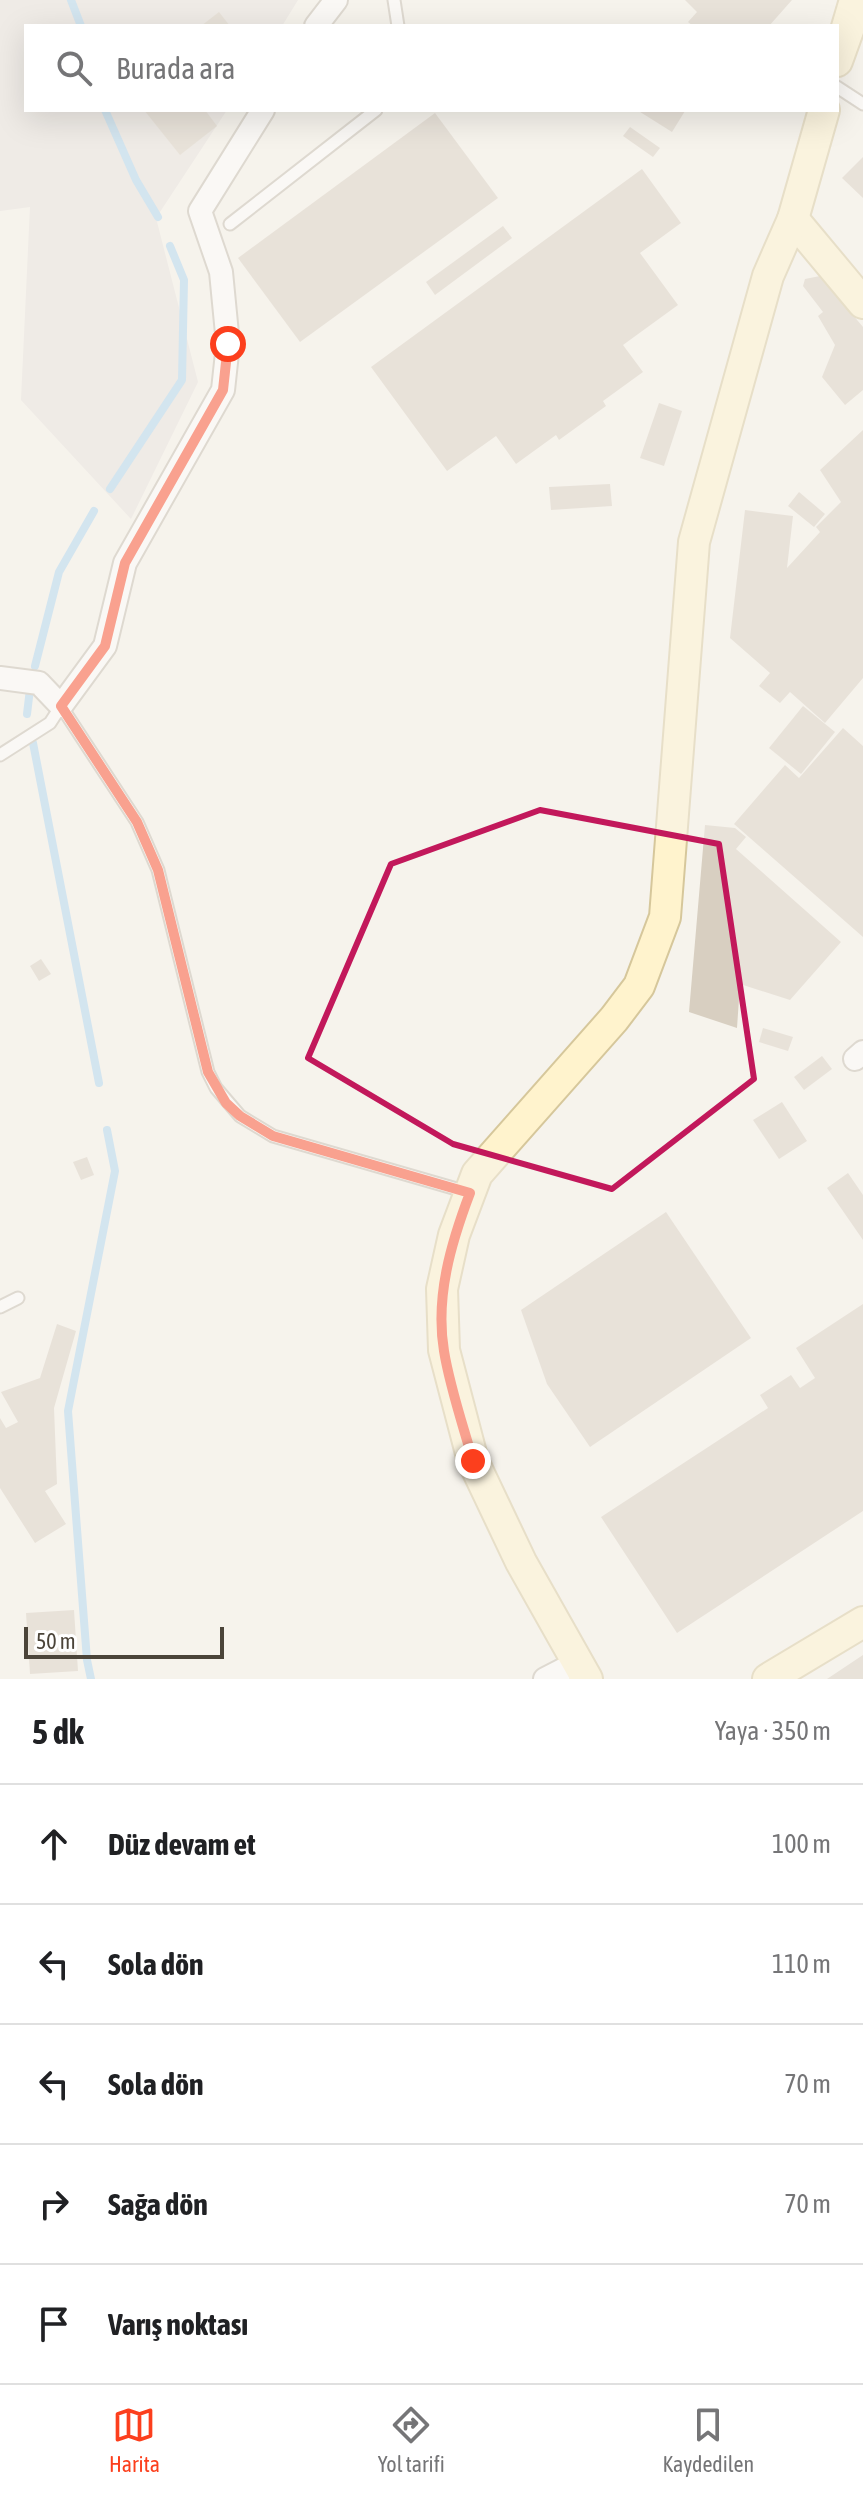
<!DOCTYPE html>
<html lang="tr">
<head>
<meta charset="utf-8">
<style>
  body { margin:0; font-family:"Asap Condensed",sans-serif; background:#f2f2f2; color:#202124 }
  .scale { position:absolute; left:24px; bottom:20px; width:200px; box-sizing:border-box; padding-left:8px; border:4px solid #4b4439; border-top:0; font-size:22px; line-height:28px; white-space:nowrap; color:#4b4439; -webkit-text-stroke:6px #fff; paint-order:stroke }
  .stop { position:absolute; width:24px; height:24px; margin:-18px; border:6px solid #fc3f1d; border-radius:50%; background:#fff }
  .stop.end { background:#fc3f1d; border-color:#fff; box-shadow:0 2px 8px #0008 }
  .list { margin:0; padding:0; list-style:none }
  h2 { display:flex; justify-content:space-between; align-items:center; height:104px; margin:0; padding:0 32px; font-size:34px }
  h2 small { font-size:26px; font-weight:400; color:#757577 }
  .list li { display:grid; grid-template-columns:52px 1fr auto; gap:24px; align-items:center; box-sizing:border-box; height:120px; padding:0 32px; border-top:2px solid #e0e0e0 }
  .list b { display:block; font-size:30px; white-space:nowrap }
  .list em { font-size:26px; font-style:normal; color:#757577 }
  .icon { flex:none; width:44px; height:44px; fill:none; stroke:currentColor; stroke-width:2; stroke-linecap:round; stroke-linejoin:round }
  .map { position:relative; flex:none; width:863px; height:1679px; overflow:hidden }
  .search { position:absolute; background:#fff; box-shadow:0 8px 32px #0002; left:24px; right:24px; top:24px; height:88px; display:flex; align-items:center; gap:20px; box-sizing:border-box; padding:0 28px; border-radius:0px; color:#757577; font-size:30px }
  .sheet { height:704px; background:#fff }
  nav { display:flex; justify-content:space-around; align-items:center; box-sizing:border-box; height:112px; border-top:2px solid #e0e0e0; background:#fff; font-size:22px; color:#757577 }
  nav a { display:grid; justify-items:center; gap:4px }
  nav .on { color:#fc3f1d }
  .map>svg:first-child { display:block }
</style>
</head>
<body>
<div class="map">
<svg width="863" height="1679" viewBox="0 0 863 1679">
  <rect width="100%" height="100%" fill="#f6f3ec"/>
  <polygon fill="#e6e2dd" points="0,0 298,0 282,26 26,26 26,110 227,110 156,218 198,382 131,519 21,400 30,207 0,211"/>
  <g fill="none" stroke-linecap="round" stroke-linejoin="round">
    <g stroke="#a9d4f2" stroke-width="8">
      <polyline points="71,0 81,26"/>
      <polyline points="105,110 136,180 158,217"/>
      <polyline points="110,489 182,380 184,280 170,246"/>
      <polyline points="35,666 59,572 94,511"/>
      <polyline points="27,714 30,689"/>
      <polyline points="33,743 99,1083"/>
      <polyline points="91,1679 87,1660 68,1411 115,1171 107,1130"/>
    </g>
  </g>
  <g fill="#d8cfc1">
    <polygon points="685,0 792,0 769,26 693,26 688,22 697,12"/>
    <polygon points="219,12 230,26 201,26"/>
    <polygon points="144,110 205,110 217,126 180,155"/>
    <polygon points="637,110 683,110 685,111 672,132"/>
    <polygon points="435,113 498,198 300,342 238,258"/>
    <polygon points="630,127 660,148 653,157 623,136"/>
    <polygon points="863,157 863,198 842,178"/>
    <polygon points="642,169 681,223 640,253 678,305 623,345 643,372 603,401 606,406 559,440 556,435 516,464 496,436 447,471 371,367"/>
    <polygon points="503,226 512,238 435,295 426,282"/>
    <polygon points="820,276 863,327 863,390 845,405 822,377 835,345 818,316 823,312 803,286 805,279"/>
    <polygon points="659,403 682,411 664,466 640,458"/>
    <polygon points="863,430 863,678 825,723 790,692 780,703 759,686 770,673 730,638 745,510 793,516 787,568 820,532 816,527 841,502 820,470"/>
    <polygon points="610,484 612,506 551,510 549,487"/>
    <polygon points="799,492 825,514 814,527 788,506"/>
    <polygon points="803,706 835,732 801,774 769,748"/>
    <polygon points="843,728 863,746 863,937 734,824 785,765 799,778"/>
    <polygon points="705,825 735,828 746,837 736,849 841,942 790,1000 740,984 737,1028 689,1012"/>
    <polygon points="41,959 51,974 39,981 30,966"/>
    <polygon points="763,1028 793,1037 788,1051 759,1042"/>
    <polygon points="822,1056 832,1069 804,1090 794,1077"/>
    <polygon points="782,1102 807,1141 779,1159 753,1120"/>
    <polygon points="87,1157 94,1175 81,1180 73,1162"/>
    <polygon points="848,1173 863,1195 863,1240 827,1188"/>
    <polygon points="666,1212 751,1338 590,1447 547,1384 521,1310"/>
    <polygon points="863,1304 863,1511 677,1633 601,1517 768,1408 760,1395 791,1375 800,1388 815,1378 796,1348"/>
    <polygon points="57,1324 76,1331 54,1408 57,1484 45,1491 66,1524 35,1543 0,1488 0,1418 6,1428 18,1422 1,1392 40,1378"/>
    <polygon points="74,1610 78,1671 30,1674 26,1613"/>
    <polygon points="863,1655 863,1679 827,1679"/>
  </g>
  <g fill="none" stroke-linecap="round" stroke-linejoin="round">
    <g stroke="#c2bbae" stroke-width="15">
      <g id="lane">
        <polyline points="394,0 398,26"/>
        <polyline points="837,87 863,104"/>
        <polyline points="230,224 376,110"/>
        <polyline points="0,755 50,723 61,706 137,822 158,870 208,1072 216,1088 240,1116 273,1136 467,1192"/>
        <polyline points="0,1307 18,1298"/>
      </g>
    </g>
    <g stroke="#c2bbae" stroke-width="26">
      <g id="street">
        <polyline points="316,26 336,0"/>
        <polyline points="0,678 39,683 61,706 105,646 125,563 223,390 228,344 221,272 200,211 263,110"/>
        <polyline points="855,1059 863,1052"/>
        <polyline points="545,1679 578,1662"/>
      </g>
    </g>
    <g stroke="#d6c79b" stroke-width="34">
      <g id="secondary">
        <polyline points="855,0 837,61 855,11 863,2"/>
        <polyline points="793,219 863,303"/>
        <polyline points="587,1679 521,1562 473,1461 444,1350 442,1289 454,1235 477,1174 614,1019 639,986 665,917 694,542 768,276 793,219 824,110"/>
        <polyline points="768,1679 863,1622"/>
      </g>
    </g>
    <use href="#lane" stroke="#fff" stroke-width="11"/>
    <use href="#street" stroke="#fff" stroke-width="22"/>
    <use href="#secondary" stroke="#fff3cd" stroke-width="30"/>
  </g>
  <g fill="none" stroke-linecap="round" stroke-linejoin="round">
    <path stroke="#fc3f1d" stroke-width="10" d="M228 344 223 390 125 563 105 646 61 706 137 822 158 870 208 1072 226 1103 240 1116 273 1136 470 1193C451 1243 435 1297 444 1351 450 1388 463 1425 473 1461"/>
  </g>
  <path d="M0 0H863V1679H0ZM540 810 719 844 754 1079 612 1189 453 1144 308 1058 391 864Z" fill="#f6f3ec" fill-opacity=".55" fill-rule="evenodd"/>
  <path fill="none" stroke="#c2185b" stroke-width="6" stroke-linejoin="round" d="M540 810 719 844 754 1079 612 1189 453 1144 308 1058 391 864Z"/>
</svg>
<div class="scale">50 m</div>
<div class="stop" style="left:228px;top:344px"></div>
<div class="stop end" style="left:473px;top:1461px"></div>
<div class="search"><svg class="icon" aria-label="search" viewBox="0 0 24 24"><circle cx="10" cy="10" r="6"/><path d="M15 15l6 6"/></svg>Burada ara</div>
</div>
<section class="sheet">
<h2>5 dk<small>Yaya · 350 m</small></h2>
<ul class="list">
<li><svg class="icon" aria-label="ahead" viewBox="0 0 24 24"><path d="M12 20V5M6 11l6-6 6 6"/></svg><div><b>Düz devam et</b></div><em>100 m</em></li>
<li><svg class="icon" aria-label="left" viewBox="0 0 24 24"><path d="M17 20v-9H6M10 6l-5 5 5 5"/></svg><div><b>Sola dön</b></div><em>110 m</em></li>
<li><svg class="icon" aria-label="left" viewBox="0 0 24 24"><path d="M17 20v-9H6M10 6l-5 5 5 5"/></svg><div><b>Sola dön</b></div><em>70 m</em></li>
<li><svg class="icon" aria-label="right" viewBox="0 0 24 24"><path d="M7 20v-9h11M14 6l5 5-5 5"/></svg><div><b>Sağa dön</b></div><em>70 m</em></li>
<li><svg class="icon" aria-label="arrive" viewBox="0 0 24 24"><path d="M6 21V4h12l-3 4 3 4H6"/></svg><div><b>Varış noktası</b></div></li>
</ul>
</section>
<nav>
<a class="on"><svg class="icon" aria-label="map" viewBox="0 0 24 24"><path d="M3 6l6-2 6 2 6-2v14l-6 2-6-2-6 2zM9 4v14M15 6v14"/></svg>Harita</a>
<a><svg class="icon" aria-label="directions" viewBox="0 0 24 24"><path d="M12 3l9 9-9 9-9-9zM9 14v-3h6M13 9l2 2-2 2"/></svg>Yol tarifi</a>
<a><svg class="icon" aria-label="saved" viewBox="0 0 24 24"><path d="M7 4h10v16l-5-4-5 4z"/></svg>Kaydedilen</a>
</nav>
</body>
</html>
